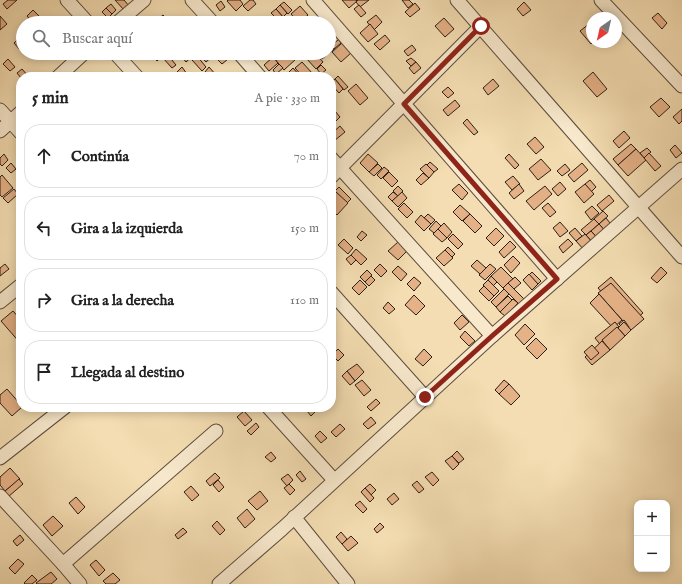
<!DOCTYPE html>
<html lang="es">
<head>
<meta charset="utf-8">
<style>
  body { margin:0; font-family:"IM FELL English",serif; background:#f2f2f2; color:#222 }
  .controls { position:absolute; right:12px; bottom:12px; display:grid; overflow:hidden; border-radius:8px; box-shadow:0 2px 10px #0003 }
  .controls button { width:36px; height:36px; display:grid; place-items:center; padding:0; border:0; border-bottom:1px solid #e0e0e0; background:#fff; color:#222; font:20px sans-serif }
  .compass { position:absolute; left:586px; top:12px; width:36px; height:36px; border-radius:50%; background:#fff; box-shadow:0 2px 10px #0003; rotate:214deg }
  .stop { position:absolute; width:12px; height:12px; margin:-9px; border:3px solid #8f2418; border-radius:50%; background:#fff }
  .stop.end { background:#8f2418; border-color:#fff; box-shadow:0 1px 4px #0008 }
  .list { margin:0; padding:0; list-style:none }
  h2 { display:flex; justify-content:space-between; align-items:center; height:52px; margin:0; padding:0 16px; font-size:17px }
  h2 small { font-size:13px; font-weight:400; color:#767676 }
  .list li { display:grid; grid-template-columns:26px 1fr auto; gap:12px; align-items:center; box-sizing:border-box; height:64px; margin:0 8px 8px; padding:0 8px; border:1px solid #e0e0e0; border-radius:16px }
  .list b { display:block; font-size:15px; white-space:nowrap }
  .list em { font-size:13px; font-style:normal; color:#767676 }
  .icon { flex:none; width:22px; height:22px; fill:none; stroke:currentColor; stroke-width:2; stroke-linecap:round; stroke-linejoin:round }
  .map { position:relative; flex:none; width:682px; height:584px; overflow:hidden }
  .search { position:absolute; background:#fff; box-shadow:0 2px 10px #0003; left:16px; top:16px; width:320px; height:44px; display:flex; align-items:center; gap:10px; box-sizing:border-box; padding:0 14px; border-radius:22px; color:#767676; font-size:15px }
  .panel { position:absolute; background:#fff; box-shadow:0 2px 10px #0003; left:16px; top:72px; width:320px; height:340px; border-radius:16px }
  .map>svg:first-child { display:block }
</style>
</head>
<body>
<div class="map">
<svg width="682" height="584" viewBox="0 0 682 584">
  <rect width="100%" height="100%" fill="#f4ddb2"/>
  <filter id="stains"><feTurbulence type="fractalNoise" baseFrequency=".005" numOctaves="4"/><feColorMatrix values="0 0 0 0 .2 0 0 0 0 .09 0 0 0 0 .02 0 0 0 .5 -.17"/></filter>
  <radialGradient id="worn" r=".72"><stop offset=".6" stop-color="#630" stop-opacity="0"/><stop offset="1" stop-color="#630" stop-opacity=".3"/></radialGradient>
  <g fill="#e5b186" stroke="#2b1f17">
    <polygon points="8,0 17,0 7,9 3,4"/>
    <polygon points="115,0 124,0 129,6 124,10"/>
    <polygon points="228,0 240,0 243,4 236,11 227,1"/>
    <polygon points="250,0 253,0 256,4 248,11 243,6"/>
    <polygon points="342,0 356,0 357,1 349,8"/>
    <polygon points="358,0 369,0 360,7 356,2"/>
    <polygon points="402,0 409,0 413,4 408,8"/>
    <polygon points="221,1 225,7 220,11 216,5"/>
    <polygon points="284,2 292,10 288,14 280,5"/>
    <polygon points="524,2 531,10 523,16 517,9"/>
    <polygon points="415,3 420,9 410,17 405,12"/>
    <polygon points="111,4 116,10 112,14 106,8"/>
    <polygon points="280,5 287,13 283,17 276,9"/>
    <polygon points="359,5 366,13 361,17 354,9"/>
    <polygon points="300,6 308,15 299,23 291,14"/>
    <polygon points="106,8 112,14 108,18 102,12"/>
    <polygon points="276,9 283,17 279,21 271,13"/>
    <polygon points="33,10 39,16 32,22 27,16"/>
    <polygon points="658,13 667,23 662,29 652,18"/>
    <polygon points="163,15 169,21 167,23 160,23 157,20"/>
    <polygon points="376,15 382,22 374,30 367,22"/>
    <polygon points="0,16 7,24 0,30"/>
    <polygon points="444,18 454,29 445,37 435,26"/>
    <polygon points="370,24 378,34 368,42 360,33"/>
    <polygon points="589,24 592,28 592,42 593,42 591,44 580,31"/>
    <polygon points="23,35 23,48 20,50 14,43"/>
    <polygon points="385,35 390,41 380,50 374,44"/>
    <polygon points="339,39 341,43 334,49 331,46"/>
    <polygon points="342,43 351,53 341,62 332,52"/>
    <polygon points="329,44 334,49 322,59 317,53 329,53"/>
    <polygon points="412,45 416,50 408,56 404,51"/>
    <polygon points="150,53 165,53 165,54 157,61"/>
    <polygon points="185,53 192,53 194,55 186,62 181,56"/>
    <polygon points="198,53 212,53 214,55 206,62"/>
    <polygon points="278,53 291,53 296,59 284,70 273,57"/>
    <polygon points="312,53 315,53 323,62 316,69 306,58"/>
    <polygon points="167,54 176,65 172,68 163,58"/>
    <polygon points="224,54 228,59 222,64 218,60"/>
    <polygon points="197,56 206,67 202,71 192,60"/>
    <polygon points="273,57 278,63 269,71 264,65"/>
    <polygon points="411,58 416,62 411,66 406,61"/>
    <polygon points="8,59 15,67 10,71 3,64"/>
    <polygon points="302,62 312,73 306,77 303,77 295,68"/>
    <polygon points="416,62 421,68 414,74 409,68"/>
    <polygon points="279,64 283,68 276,74 273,70"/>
    <polygon points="321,65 326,70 321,74 317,69"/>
    <polygon points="182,67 187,74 183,77 179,77 176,73"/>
    <polygon points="209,67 217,76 216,77 210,77 205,72"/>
    <polygon points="293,68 301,77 294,77 289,72"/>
    <polygon points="22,69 28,76 27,77 21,77 21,78 17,73"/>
    <polygon points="593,72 607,89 597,97 583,81"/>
    <polygon points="338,76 348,87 344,90 335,79"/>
    <polygon points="335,79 343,89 339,93 331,84 331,82"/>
    <polygon points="493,79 499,86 488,95 483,88"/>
    <polygon points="356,84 368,98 360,105 348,91"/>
    <polygon points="448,87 454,93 448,98 442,92"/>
    <polygon points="661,98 670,107 659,117 650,107"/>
    <polygon points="455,100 460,106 448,116 443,110"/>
    <polygon points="682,109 682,121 679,124 673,117"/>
    <polygon points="335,111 340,117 336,121 331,116 331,115"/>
    <polygon points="467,119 478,132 474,135 463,123"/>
    <polygon points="340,126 345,132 334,141 331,137 331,134"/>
    <polygon points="624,131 630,138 619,148 613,141"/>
    <polygon points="535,137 544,147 536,154 527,144"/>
    <polygon points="631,144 636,149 618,165 613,159"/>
    <polygon points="675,145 682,153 676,158 670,150"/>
    <polygon points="647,148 651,152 644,158 640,153"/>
    <polygon points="636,149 646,160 628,176 618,165"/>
    <polygon points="649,153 661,166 655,171 644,158"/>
    <polygon points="4,154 8,160 2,166 0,164 0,158"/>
    <polygon points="368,154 378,163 369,172 360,163"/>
    <polygon points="509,154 519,165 515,169 505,158"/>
    <polygon points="541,159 551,170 538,180 529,169"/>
    <polygon points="430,162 438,169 434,172 427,165"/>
    <polygon points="11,163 16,169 11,173 6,168"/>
    <polygon points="582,163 588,170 574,182 568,175"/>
    <polygon points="378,164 382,168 374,176 369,172"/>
    <polygon points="426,164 434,172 429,178 420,169"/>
    <polygon points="565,164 570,170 562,176 557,171"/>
    <polygon points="384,167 389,171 381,179 377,175"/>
    <polygon points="389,172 398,181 392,187 383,178"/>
    <polygon points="423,173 429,178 421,185 416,180"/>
    <polygon points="2,175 13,188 2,197 0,195 0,177"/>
    <polygon points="513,176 520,184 512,190 505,182"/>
    <polygon points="590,180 596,187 591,192 585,184"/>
    <polygon points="560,182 566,189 558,196 552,189"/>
    <polygon points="459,184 468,193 462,200 452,190"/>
    <polygon points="519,184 524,191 514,199 509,193"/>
    <polygon points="585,184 594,194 584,203 575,192"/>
    <polygon points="398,186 403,191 398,196 393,191"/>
    <polygon points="545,186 552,194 534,210 526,201"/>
    <polygon points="339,187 351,199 347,203 335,191"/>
    <polygon points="14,189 18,194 8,203 3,198"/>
    <polygon points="335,191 348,203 337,215 331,209 331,195"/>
    <polygon points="393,192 398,196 392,201 388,197"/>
    <polygon points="402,192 407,198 398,207 392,201"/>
    <polygon points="609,195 614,201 602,211 597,205"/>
    <polygon points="404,203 413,212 407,218 398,209"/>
    <polygon points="548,203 556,212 550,217 542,208"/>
    <polygon points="460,205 470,214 462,221 453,212"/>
    <polygon points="592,206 599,213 591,220 585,212"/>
    <polygon points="603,211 608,216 599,224 594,219"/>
    <polygon points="428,214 435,220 431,224 424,218"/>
    <polygon points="470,214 482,226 475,233 463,221"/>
    <polygon points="421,215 431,224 424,231 415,222"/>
    <polygon points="606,218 614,228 607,234 599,224"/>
    <polygon points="594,219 599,224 586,235 581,230"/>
    <polygon points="436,221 441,226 434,233 429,229"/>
    <polygon points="560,222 568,231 560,237 553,228"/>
    <polygon points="444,223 452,232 447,238 438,229"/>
    <polygon points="599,224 608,234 600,241 591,231"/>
    <polygon points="496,228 504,236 494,246 486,238"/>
    <polygon points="575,228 582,236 576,241 569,233"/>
    <polygon points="438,229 447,238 442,242 433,234"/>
    <polygon points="362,231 367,235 361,241 357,237"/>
    <polygon points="591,231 600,241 595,245 586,235"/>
    <polygon points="453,234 463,244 458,249 448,239"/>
    <polygon points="585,234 593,243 585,251 576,241"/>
    <polygon points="344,239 353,248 348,254 338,245"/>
    <polygon points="568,239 573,244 563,253 559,247"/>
    <polygon points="510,241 516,247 504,258 499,252"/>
    <polygon points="398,242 407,251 398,260 388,251"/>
    <polygon points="448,247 455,254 452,257 445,250"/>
    <polygon points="356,249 367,259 361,265 351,255"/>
    <polygon points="445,250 453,258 444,266 436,258"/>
    <polygon points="351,255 356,260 351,265 346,259"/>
    <polygon points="513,256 520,263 511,273 504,265"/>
    <polygon points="477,260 486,268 480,274 471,266"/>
    <polygon points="5,264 9,269 0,276 0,268"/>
    <polygon points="380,264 387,271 381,277 374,270"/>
    <polygon points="490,264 496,269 485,280 479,275"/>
    <polygon points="398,266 407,274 401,281 392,272"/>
    <polygon points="501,267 513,279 503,288 491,276"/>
    <polygon points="661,267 667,273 657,283 651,278"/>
    <polygon points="367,270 372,275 365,282 360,277"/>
    <polygon points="532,272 541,281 538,284 529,275"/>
    <polygon points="529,274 538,284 532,290 523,280"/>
    <polygon points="371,276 375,280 369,286 365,282"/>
    <polygon points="491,276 497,282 493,286 488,280"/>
    <polygon points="414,277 421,283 414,291 407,284"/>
    <polygon points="515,277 521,283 514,289 508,283"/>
    <polygon points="611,277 643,313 630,324 598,288"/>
    <polygon points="360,280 367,287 359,295 352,288"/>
    <polygon points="488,280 499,291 494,296 483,285"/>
    <polygon points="508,283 524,299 519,304 503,288"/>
    <polygon points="611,283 644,319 631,330 598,293"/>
    <polygon points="484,286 494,296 489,301 479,291"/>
    <polygon points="504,289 509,294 496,307 491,302"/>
    <polygon points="599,294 622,320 613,328 590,303"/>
    <polygon points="414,295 425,306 416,315 405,305"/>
    <polygon points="508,296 512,300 500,312 496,307"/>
    <polygon points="513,299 518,303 505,316 500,312"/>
    <polygon points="388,302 395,309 389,314 383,308"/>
    <polygon points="13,311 21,320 21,344 1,321"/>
    <polygon points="462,315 469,322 460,330 454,323"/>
    <polygon points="624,320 629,327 625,331 619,324"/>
    <polygon points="615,322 623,332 603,348 595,338"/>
    <polygon points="624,322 631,330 625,336 618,328"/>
    <polygon points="525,324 535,334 524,345 515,335"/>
    <polygon points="617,327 625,336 610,350 602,340"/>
    <polygon points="465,331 475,341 469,346 460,337"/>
    <polygon points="536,338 547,349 537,359 526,348"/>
    <polygon points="602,341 610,350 592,365 585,357"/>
    <polygon points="592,345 599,353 591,360 584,352"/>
    <polygon points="338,349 344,355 338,361 332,355"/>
    <polygon points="424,349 432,357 423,366 415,359"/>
    <polygon points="357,364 364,372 355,381 347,371"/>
    <polygon points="347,371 355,381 350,385 342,376"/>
    <polygon points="362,380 371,390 364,396 355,385"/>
    <polygon points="504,380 509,384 499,394 495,390"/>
    <polygon points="509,384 520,396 511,405 499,394"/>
    <polygon points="7,389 21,405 21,407 22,407 12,416 0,403 0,395"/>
    <polygon points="376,399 380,403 371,411 367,407"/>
    <polygon points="311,407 318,407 319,408 311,416 307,411"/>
    <polygon points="244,411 252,420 245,426 237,417"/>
    <polygon points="371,417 376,423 368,429 363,424"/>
    <polygon points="256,423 259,427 251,435 247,431"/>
    <polygon points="340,424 345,429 336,437 331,432"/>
    <polygon points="320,431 327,438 321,443 315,436"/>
    <polygon points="457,451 464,459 459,463 452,456"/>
    <polygon points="271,452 276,458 271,462 265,457"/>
    <polygon points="452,456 459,464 453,470 445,461"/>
    <polygon points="10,468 20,479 5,491 0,485 0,477"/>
    <polygon points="300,471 306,479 302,482 296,475"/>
    <polygon points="432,472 439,480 433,486 425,477"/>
    <polygon points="215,473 220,478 210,486 206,481"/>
    <polygon points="288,474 293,480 287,486 281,479"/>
    <polygon points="19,479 23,484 8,497 4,492"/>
    <polygon points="218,480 224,487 219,492 213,485"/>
    <polygon points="417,481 424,489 419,493 412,485"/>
    <polygon points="289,484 295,490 290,495 284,488"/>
    <polygon points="370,484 376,490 371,495 365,488"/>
    <polygon points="191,486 199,495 192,501 184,492"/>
    <polygon points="365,488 374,498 370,502 361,492"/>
    <polygon points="260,491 268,501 257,510 248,501"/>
    <polygon points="394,493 399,499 392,505 387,499"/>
    <polygon points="76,497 85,507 78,514 69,503"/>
    <polygon points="360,501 367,509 363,513 355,505"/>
    <polygon points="247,509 255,519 245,528 237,518"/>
    <polygon points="53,516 63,526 52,536 43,525"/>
    <polygon points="217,521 225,530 220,535 212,526"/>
    <polygon points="380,523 384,527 377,533 374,529"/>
    <polygon points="183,528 187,532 178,539 175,535"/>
    <polygon points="341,532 347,539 342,544 336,537"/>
    <polygon points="20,535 24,540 17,546 13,541"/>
    <polygon points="351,536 358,543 348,551 342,544"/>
    <polygon points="18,559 24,564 15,574 9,568"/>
    <polygon points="96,560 105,570 99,576 90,565"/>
    <polygon points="51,572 57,579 51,584 37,584 36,583"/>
    <polygon points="113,573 120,580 115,584 106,584 103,581"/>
    <polygon points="32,575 37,580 32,584 25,584 24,583"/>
  </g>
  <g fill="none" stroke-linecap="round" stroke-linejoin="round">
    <g stroke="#5d4e3e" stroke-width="15">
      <g id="minor">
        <polyline points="67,0 88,23"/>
        <polyline points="192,0 213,23"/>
        <polyline points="313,0 557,279"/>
        <polyline points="457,0 682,257"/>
        <polyline points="601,0 682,86"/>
        <polyline points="117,23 144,0"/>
        <polyline points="115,53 137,77"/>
        <polyline points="239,53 260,77"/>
        <polyline points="58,77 84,53"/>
        <polyline points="0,110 21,133"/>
        <polyline points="0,131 21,112"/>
        <polyline points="331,158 492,336"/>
        <polyline points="331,177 481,26"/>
        <polyline points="331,292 425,397"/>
        <polyline points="0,302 21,285"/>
        <polyline points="268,407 334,480"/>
        <polyline points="0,458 65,407"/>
        <polyline points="0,496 63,564 80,584"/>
        <polyline points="294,517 348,584"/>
        <polyline points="63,564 216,431"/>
        <polyline points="219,584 282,529 492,336 682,169"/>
      </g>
    </g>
    <use href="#minor" stroke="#f8e9cd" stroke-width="13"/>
  </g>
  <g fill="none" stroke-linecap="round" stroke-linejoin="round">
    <polyline stroke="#8f2418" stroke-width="5" points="425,397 492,336 557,279 404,104 481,26"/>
  </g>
  <rect width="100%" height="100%" filter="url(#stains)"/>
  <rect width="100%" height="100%" fill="url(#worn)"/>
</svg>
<div class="controls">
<button>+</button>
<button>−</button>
</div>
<svg class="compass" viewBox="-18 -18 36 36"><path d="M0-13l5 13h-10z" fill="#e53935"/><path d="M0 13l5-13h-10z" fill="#767676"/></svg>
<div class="stop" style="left:481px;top:26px"></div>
<div class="stop end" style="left:425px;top:397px"></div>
<div class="search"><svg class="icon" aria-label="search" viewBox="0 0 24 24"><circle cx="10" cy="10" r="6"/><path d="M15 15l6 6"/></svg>Buscar aquí</div>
<section class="panel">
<h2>5 min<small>A pie · 330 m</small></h2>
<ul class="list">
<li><svg class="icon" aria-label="ahead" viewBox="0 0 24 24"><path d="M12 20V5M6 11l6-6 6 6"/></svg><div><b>Continúa</b></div><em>70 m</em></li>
<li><svg class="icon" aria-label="left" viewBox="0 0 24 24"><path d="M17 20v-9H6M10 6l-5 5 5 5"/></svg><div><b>Gira a la izquierda</b></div><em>150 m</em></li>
<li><svg class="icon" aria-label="right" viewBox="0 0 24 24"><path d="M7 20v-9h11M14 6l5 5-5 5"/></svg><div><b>Gira a la derecha</b></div><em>110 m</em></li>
<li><svg class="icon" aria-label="arrive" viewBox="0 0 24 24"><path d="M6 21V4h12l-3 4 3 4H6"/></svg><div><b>Llegada al destino</b></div></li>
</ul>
</section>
</div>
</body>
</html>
